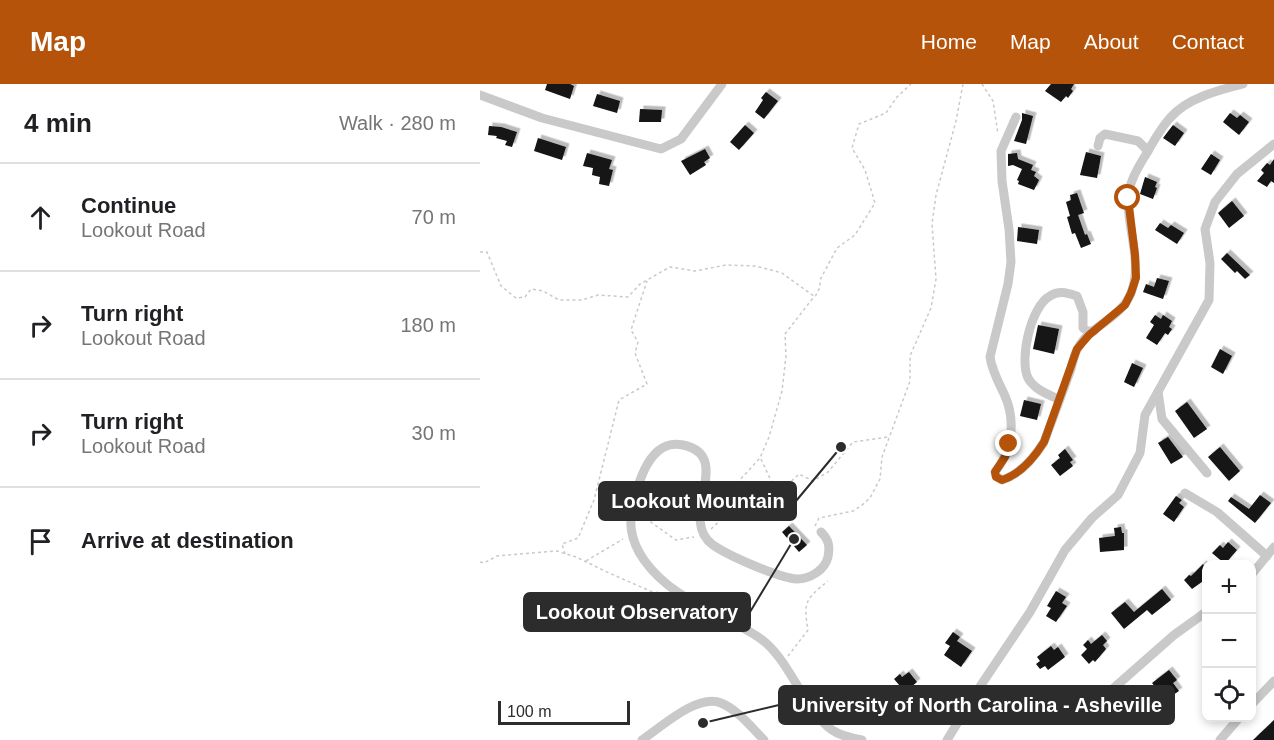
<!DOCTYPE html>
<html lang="en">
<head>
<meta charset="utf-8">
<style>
  body { margin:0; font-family:Helvetica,sans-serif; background:#f6f6f6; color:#202124 }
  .controls { position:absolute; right:18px; bottom:18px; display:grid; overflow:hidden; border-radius:12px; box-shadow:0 3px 9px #0003 }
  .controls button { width:54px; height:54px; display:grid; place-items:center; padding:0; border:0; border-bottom:2px solid #e0e0e0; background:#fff; color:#202124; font:30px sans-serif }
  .scale { position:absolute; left:18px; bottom:15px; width:132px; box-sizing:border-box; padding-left:6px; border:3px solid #2c2c2c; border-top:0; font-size:16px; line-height:21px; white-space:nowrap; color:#2c2c2c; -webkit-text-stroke:4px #fff; paint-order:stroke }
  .stop { position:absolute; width:18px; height:18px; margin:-14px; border:4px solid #b45309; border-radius:50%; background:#fff }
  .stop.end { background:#b45309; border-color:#fff; box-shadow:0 2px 6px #0008 }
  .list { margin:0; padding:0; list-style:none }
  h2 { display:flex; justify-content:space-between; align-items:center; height:78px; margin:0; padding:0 24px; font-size:26px }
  h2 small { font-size:20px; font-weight:400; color:#757577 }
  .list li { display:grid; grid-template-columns:39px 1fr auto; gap:18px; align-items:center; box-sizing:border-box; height:108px; padding:0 24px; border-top:2px solid #e0e0e0 }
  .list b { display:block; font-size:22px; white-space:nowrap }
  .list p { margin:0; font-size:20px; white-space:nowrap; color:#757577 }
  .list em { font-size:20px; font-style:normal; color:#757577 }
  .icon { flex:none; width:33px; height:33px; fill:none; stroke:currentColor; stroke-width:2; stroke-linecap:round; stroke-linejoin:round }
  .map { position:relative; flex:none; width:794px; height:656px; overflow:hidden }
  header { display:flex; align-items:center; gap:36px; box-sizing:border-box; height:84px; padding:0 30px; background:#b45309; color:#fff }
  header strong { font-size:28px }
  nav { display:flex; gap:33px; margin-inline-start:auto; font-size:21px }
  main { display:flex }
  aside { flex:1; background:#fff }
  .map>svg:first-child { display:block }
</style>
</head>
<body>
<header>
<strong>Map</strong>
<nav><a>Home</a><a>Map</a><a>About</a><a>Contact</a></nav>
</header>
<main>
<aside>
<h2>4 min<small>Walk · 280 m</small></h2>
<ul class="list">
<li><svg class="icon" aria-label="ahead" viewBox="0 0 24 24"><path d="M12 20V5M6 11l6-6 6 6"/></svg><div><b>Continue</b><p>Lookout Road</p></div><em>70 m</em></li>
<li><svg class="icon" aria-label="right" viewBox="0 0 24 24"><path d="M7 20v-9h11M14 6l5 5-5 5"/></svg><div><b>Turn right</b><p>Lookout Road</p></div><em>180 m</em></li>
<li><svg class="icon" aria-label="right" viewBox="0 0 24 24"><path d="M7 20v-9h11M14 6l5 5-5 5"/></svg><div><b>Turn right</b><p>Lookout Road</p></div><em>30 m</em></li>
<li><svg class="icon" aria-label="arrive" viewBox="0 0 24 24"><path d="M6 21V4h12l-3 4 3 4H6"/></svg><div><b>Arrive at destination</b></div></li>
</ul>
</aside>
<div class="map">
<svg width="794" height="656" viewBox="0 0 794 656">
  <defs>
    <filter id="shadow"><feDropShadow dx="3.5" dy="-3.5" stdDeviation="0" flood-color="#0004"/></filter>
  </defs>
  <rect width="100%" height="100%" fill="#fff"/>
  <g fill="#131313" filter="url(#shadow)">
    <polygon points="67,0 90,0 94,2 90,15 65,6"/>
    <polygon points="571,0 594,0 591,5 593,7 588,14 586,12 581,18 565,7"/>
    <polygon points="286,8 298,17 284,35 275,28 283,16 281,14"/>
    <polygon points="117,10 140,17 137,29 113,22"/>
    <polygon points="160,25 182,26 181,38 159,38"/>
    <polygon points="542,29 553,32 546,60 534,57 542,36"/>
    <polygon points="750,29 757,34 760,31 769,38 759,51 743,38"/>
    <polygon points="265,41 274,49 259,66 250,58"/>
    <polygon points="693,41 704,49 695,62 683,54"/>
    <polygon points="9,42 21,43 37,48 32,63 25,61 27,57 16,54 17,52 8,51"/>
    <polygon points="58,54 86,63 82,76 54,67"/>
    <polygon points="225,65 230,74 224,78 226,81 210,91 201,77"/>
    <polygon points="606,68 621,72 617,94 600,91"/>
    <polygon points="107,69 132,76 129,85 133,86 129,102 119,100 120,93 112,91 113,84 103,82"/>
    <polygon points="537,69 538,75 553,81 551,86 556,88 554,92 559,96 554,106 538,100 539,97 537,96 542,85 533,81 528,82 528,70"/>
    <polygon points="731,70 740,76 731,91 721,85"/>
    <polygon points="794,75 794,99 791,97 787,103 777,97 784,89 781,86 787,79 790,81"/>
    <polygon points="665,93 677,98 675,103 677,104 673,115 660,110"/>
    <polygon points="597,109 604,129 598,131 605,151 607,150 611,160 601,164 595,149 592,150 587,133 590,132 586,118 591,116 590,111"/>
    <polygon points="752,117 764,132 749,144 738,129"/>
    <polygon points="680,139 688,144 691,141 704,149 697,160 675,146"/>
    <polygon points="538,143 559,146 557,160 537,157"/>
    <polygon points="747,169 770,191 765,195 757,187 755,189 741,175"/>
    <polygon points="677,194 689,197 683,215 663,208 666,200 674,203"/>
    <polygon points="675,231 681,235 683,231 692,237 689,243 692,245 688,251 685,249 677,261 666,254 674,241 670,238"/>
    <polygon points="558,241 579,245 574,270 553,265"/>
    <polygon points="740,265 752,272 743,290 731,283"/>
    <polygon points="652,279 663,284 654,303 644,298"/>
    <polygon points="544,316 561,320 557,336 540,332"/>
    <polygon points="707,318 727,345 714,354 695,327"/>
    <polygon points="688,353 703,373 691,380 678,359"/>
    <polygon points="740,363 760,387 749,397 728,373"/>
    <polygon points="585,365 593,376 590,378 593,382 580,392 571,381 580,374 578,371"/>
    <polygon points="780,411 791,419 775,439 748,417 751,413 769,425"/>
    <polygon points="696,412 702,416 699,419 704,423 694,438 683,430"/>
    <polygon points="309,442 327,461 319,468 302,448"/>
    <polygon points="641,443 642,449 644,449 644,466 620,468 619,454 635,452 634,444"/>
    <polygon points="748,458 757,466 745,480 732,469 740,461 743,464"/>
    <polygon points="723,480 726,484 726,495 712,505 704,496 709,491 711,492"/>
    <polygon points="682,505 691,516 672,531 667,526 644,545 631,529 645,518 654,528"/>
    <polygon points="576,507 586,513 582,519 587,522 576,538 566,532 571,524 567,522"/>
    <polygon points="473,548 480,553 477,557 492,567 481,583 464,571 470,562 465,559"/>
    <polygon points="622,551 627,557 623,561 626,565 615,578 613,576 609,580 601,571 607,565 603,561 608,556 611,560"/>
    <polygon points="571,562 574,566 578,563 585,573 568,586 565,582 560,585 556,580 560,577 557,573"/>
    <polygon points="689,586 697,596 693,599 699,607 693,611 687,603 680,609 672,599"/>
    <polygon points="429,588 437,598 425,608 414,595 420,590 422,593"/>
    <polygon points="655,613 663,623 653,632 655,635 650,640 639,626 648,616 649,618"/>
    <polygon points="794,636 794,656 773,656"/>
  </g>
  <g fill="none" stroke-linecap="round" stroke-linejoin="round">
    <g stroke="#c9c9c9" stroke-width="1.5" stroke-dasharray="3 3" stroke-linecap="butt">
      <polyline points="502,0 513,17 518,50"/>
      <polyline points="0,168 7,168 21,202 36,214 45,213 51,205 63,207 79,216 102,216 118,211 148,213 160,200 190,183 215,187 246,181 276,182 302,189 335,213 340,203 340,196 357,164 375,151 395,119 385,86 372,64 379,40 406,29 417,13 431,0"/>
      <polyline points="281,375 292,399 306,402 319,390 333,397 348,388 373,358 408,353"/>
      <polyline points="161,436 164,433 196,456 214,453"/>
      <polyline points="335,442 339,434 373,427 381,422 390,414 400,395 402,373 430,297 430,272 451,224 456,195 452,140 456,111 476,37 483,0"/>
      <polyline points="231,445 247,430 259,397 280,374 289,353 302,307 306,272 305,250 333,214"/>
      <polyline points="85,470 82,460 98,454 114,416 139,316 167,300 155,269 158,258 151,246 167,197"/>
      <polyline points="106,477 143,455"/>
      <polyline points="0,478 4,479 17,472 77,467 96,473 129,489 175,509 180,507"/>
      <path d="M308 572 328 546C323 517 326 515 348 497"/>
    </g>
    <g stroke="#c9c9c9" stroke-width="9">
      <polyline points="0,11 62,34 181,65 201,55 242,0"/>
      <path d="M536 33 521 67 522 97 529 145 531 178 528 200 510 273C512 287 519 299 525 312 536 337 532 367 515 388L516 392 522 396C541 390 554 374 564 358 573 334 582 310 591 285 593 278 594 270 598 264 610 241 640 236 651 209 663 178 647 146 648 114 649 99 657 85 665 72 672 60 680 45 690 34 707 14 739 6 763 0"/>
      <polyline points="618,62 620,54 625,50 658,57 668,67"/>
      <polyline points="678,308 682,335 727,389"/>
      <path d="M578 315C567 310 554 305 548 294 539 275 551 222 570 212 579 206 587 209 597 212L603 228V244L607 247H614"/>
      <polyline points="705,409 737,428 787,472"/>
      <path d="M341 448C349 456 350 462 348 473 345 486 330 495 317 495 299 494 249 472 233 461 196 435 256 372 203 361 194 359 185 361 178 367 165 378 158 400 154 416 148 438 150 456 164 476 186 507 219 521 251 538 263 544 276 550 286 559 312 582 326 628 352 646 361 652 371 654 382 656"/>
      <polyline points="772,490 794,463"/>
      <polyline points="772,620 794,597"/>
      <polyline points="611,624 694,551 726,528"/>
      <path d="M162 656C181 643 218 609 241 619 258 626 271 643 284 656"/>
      <polyline points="467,656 497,607 550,528 585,466 612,434 638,411 660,369 665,331 729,216 730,179 725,145 735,118 757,90 794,60"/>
      <polyline points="740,656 759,634"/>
    </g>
  </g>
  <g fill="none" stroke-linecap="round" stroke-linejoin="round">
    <path stroke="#b45309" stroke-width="8" d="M529 360 525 373 515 388 516 393 522 396C541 390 554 374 564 358L597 265 609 251 645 221 651 209 656 194 655 171 648 114"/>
  </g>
  <path fill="none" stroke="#2c2c2c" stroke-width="2" d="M361 363L316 417M314 455L270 528M223 639L299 621"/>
  <g fill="#2c2c2c" stroke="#fff" stroke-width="2">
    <circle cx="361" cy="363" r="6"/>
    <circle cx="314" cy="455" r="6"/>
    <circle cx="223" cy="639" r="6"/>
  </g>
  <g fill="#2c2c2c" stroke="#2c2c2c" stroke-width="2">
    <rect x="119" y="398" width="197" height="38" rx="6"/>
    <rect x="44" y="509" width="226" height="38" rx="6"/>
    <rect x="299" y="602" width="395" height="38" rx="6"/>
  </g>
  <g font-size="20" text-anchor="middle" font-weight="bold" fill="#fff">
    <text x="218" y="424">Lookout Mountain</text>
    <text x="157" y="535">Lookout Observatory</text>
    <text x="497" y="628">University of North Carolina - Asheville</text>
  </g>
</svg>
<div class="controls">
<button>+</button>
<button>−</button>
<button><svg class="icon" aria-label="locate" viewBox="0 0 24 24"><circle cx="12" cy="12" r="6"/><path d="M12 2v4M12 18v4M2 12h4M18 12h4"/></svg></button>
</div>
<div class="scale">100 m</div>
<div class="stop" style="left:648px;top:114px"></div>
<div class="stop end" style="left:529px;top:360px"></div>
</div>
</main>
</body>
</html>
